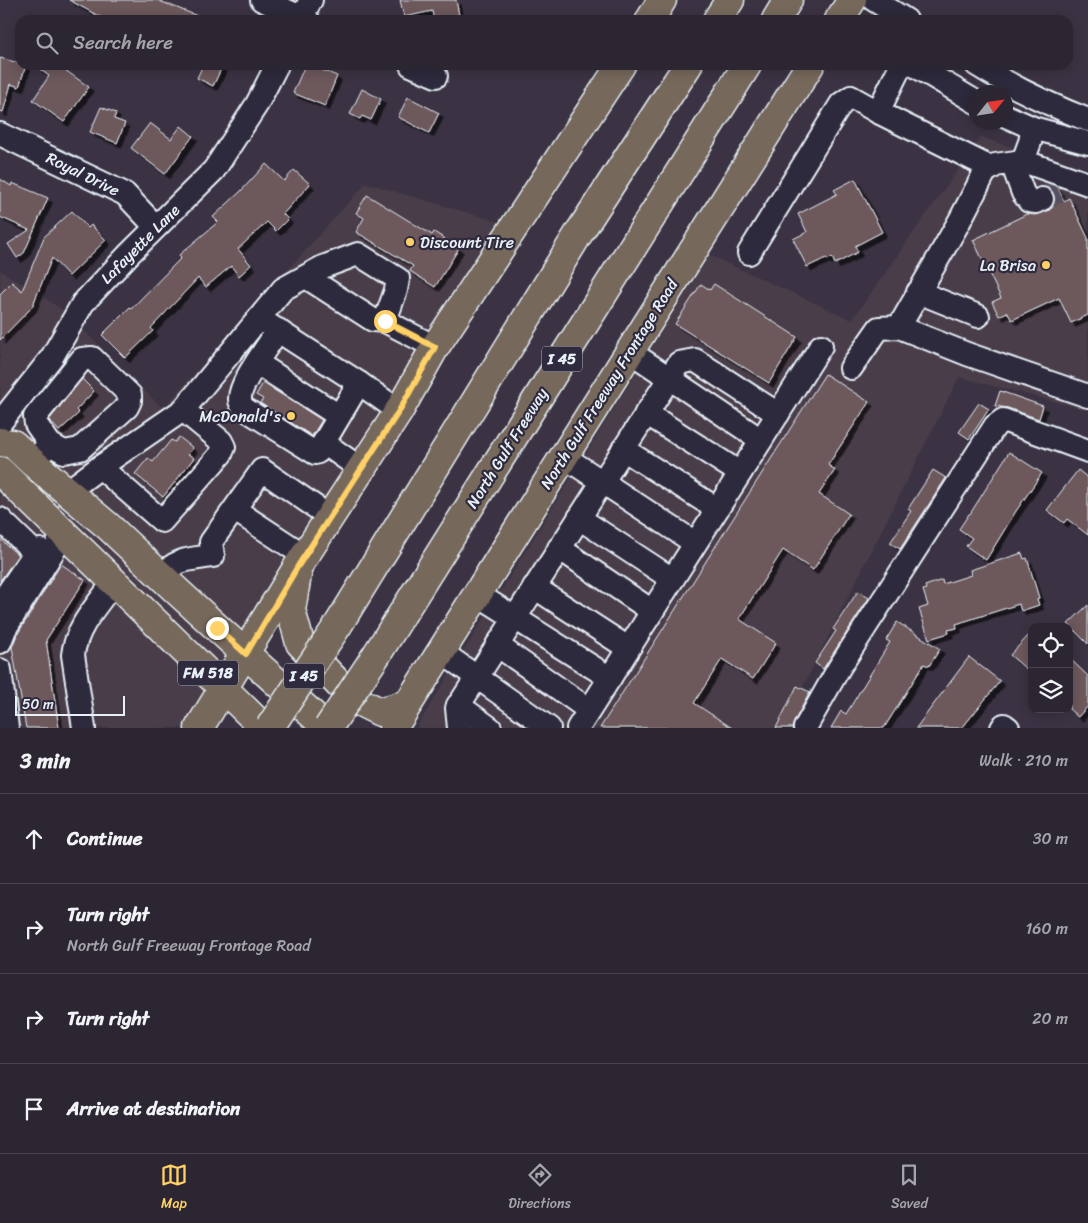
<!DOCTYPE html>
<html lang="en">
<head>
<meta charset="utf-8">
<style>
  body { margin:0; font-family:Sriracha,sans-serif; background:#38323e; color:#f1f3f6 }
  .controls { position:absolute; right:15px; bottom:15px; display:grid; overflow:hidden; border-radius:10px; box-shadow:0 2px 12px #0003 }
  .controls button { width:45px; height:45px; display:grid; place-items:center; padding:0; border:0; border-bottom:1px solid #48434d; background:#2c2632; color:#f1f3f6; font:25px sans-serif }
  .compass { position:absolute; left:968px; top:85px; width:45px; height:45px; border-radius:50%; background:#2c2632; box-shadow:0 2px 12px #0003; rotate:60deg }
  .scale { position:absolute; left:15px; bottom:12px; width:110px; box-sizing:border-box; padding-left:5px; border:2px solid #e8f1f8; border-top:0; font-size:14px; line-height:18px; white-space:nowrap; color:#e8f1f8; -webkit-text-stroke:4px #2f2a3d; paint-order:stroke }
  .stop { position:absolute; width:15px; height:15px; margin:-11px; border:4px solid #ffd166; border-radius:50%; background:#fff }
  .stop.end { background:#ffd166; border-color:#fff; box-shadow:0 1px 5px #0008 }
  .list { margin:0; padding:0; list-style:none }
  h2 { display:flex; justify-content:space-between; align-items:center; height:65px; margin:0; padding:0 20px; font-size:21px }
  h2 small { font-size:16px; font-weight:400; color:#a6a5ac }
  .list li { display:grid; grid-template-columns:32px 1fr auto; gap:15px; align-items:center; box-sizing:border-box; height:90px; padding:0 20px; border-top:1px solid #48434d }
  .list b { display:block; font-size:19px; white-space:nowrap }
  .list p { margin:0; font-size:16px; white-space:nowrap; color:#a6a5ac }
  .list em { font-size:16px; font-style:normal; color:#a6a5ac }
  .icon { flex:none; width:28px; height:28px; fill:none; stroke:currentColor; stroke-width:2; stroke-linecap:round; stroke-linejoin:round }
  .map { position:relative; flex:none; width:1088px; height:728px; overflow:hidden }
  .search { position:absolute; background:#2c2632; box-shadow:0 2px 12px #0003; left:15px; right:15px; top:15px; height:55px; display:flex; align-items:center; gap:12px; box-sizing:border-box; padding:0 18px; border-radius:15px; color:#a6a5ac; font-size:19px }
  .sheet { height:425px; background:#2c2632 }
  nav { display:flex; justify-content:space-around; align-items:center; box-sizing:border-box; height:70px; border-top:1px solid #48434d; background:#2c2632; font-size:14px; color:#a6a5ac }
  nav a { display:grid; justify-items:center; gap:2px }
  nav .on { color:#ffd166 }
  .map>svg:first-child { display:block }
</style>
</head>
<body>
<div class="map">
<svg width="1088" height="728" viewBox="0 0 1088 728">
  <defs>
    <filter id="shadow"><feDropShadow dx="4.5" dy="4.5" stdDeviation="0" flood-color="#0009"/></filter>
  </defs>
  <rect width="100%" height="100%" fill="#3b3343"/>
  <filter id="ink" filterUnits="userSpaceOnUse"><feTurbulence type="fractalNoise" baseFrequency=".02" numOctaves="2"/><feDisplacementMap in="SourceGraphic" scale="10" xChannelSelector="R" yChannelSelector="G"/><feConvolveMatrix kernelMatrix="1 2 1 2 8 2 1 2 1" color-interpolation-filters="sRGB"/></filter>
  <g filter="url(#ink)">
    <g fill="#4a3e4a">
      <polygon points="981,137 1088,174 1088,410 959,377 782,728 416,728 709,255 852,320"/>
      <polygon points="366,183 499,222 186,728 0,728 0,270 63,310 163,409"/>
    </g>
    <g fill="#6d595b" stroke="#e8f1f8" filter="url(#shadow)">
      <polygon points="69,0 157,0 205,19 106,20"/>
      <polygon points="400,0 456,0 460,20 434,20 432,11 404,17"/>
      <polygon points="0,58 26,65 19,87 11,84 3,112 0,111"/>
      <polygon points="34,65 58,65 89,87 64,122 33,100 49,76"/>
      <polygon points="203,65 223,65 213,86 197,78"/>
      <polygon points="305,65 310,65 337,76 325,106 293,93"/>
      <polygon points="362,89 381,99 371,120 362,116 360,119 350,114"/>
      <polygon points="408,97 439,113 429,133 398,117"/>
      <polygon points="101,107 116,113 114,119 125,123 117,143 90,132"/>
      <polygon points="150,123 171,139 181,126 193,136 165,174 131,148"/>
      <polygon points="266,164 284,181 294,170 310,184 283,214 288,219 276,231 267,222 238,249 251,265 239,276 231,266 206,287 198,278 151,328 153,331 125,358 102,335 130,307 131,309 181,258 179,255 218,222 213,217 240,192"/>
      <polygon points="0,179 11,186 12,183 48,198 24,253 17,258 8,244 29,230 0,217"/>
      <polygon points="855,179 882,232 855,246 858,252 835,264 832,257 827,260 826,258 807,267 793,239 807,232 798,214 837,194 834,190"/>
      <polygon points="1053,185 1057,187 1064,201 1069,198 1088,238 1088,315 1071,323 1059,298 1012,320 1007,312 999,316 992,302 1001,298 973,240 1027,214 1035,215 1048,211 1053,207 1055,200 1053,193 1048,188"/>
      <polygon points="367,195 432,235 434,232 459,248 435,287 410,271 413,266 356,232 364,218 356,213"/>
      <polygon points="72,211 88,228 91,225 106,240 69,276 52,258 32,307 0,340 0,294 12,282 22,291 44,237"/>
      <polygon points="701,284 710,290 714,284 797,337 769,383 675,324"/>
      <polygon points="825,374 869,402 828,465 835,470 819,494 849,514 813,570 783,550 739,619 776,643 753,679 722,659 694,703 732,728 600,728"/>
      <polygon points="82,379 94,391 76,410 79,413 59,431 49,420"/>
      <polygon points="263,383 322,420 312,436 260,403 263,399 256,395"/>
      <polygon points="1000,391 1043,406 1039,419 1008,408 995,406"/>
      <polygon points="979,403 989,409 969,439 959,432"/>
      <polygon points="179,437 193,448 188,454 194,458 163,497 135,474 148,458 153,462 171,440 175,442"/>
      <polygon points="1009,452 1042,473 1016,511 986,560 966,546 972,538 959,529 969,514 970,514"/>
      <polygon points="933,470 946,478 900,549 890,543 911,511 908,509"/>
      <polygon points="1078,470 1088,478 1088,535 1067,519 1064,523 1047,510"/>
      <polygon points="0,539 18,555 0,581"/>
      <polygon points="1022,553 1024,559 1027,558 1039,598 1037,599 1039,605 1021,611 1019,604 956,624 957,628 948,630 949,633 929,639 919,609 928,606 923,590 926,589 925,586 942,580 943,584 971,575 970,570"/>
      <polygon points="61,564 85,580 46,640 59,728 26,728 12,647 17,635"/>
      <polygon points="858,591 869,598 823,669 815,663 836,631 833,629"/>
      <polygon points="1088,605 1088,644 1068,624"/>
      <polygon points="897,622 940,649 929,666 924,664 884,728 831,728 841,711 846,714 890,642 886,640"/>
      <polygon points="1032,632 1032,674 1010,655"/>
      <polygon points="969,657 1000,681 962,728 916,728"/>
      <polygon points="1069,658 1088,676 1088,706 1078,717 1069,709"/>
      <polygon points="797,686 810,692 794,722 792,728 776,728"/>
    </g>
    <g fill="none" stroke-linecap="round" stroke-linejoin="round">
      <polyline stroke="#55505e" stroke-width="22" stroke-dasharray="22 11" stroke-linecap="butt" points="1042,199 1059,191"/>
      <g stroke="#e8f1f8" stroke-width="26">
        <g id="minor">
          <polyline points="262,0 308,20"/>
          <polyline points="874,0 906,20"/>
          <polyline points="300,20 311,0"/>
          <polyline points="411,65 436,76"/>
          <polyline points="914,65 976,102"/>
          <path d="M977 65C1012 87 1050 105 1088 120"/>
          <polyline points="878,112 991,168"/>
          <polyline points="1006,116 1033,128 1088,143"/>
          <polyline points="1033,128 1030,142 1023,161 1088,184"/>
          <polyline points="0,134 125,194 156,227"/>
          <polyline points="1012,163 1023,193 1029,201 1036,202 1042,199"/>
          <polyline points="749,253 841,104 851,97 878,112 901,65"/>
          <polyline points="306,277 373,320 385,321"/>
          <polyline points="918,292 978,316"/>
          <polyline points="266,323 359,383 399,411"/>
          <polyline points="899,327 959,222 985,172 995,165 1023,161"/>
          <path d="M278 330C269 345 239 383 240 399 240 403 242 406 245 409L315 453 318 452 359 383"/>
          <polyline points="629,351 761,440"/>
          <polyline points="257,363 339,416"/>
          <polyline points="851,368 879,328 899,327 967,354 1088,396"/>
          <polyline points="646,413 740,473"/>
          <polyline points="0,423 52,357 83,303 130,253 214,170 257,104 277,65"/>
          <polyline points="324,443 361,469"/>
          <polyline points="623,449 717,509"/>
          <polyline points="563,456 695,543"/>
          <polyline points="32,462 50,444 64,452 80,449 127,407 130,401 130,395 92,358 82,359 35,417 36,424 50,444"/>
          <polyline points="100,467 162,521 221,454 224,447 221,441 183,410"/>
          <polyline points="68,491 100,467 183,410 283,289 323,267 358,254 398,279 396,290 385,321 435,347"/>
          <polyline points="235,510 305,556"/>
          <polyline points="579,518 672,579"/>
          <polyline points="0,519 35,553"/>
          <polyline points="559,548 652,611"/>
          <path d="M162 577C173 558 194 559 213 556L211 542 262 470 330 517"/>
          <polyline points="534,587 628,648"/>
          <polyline points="477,594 610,678"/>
          <polyline points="0,604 35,553 40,550"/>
          <polyline points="0,642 5,629 64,534"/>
          <polyline points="497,645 589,710"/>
          <polyline points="440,651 549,728"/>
          <polyline points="0,670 7,728"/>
          <polyline points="458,705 490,728"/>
          <path d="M84 728 73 655C76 627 98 604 114 582"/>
          <polyline points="459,728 457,708 679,363 695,360 778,414"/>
          <polyline points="578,728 821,346"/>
          <polyline points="805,728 839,668 995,426 1003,420 1088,451"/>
          <polyline points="1002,728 1004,725 1008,728"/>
        </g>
      </g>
      <g stroke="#e8f1f8" stroke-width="31">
        <g id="major">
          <polyline points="650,20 662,0"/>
          <polyline points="839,20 852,0"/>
          <polyline points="0,442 13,444 32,462 109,527 178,592 327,728"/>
          <polyline points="0,471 264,728"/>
          <polyline points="297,575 291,610 300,643 352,698 380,712 407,704"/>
          <polyline points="199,728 298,566 399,411 435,347 621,65"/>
          <polyline points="393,728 810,65"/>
        </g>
      </g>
      <g stroke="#e8f1f8" stroke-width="31">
        <g id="highway">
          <polyline points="717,20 730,0"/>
          <polyline points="776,20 788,0"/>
          <polyline points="338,625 579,233 688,65"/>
          <polyline points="377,654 747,65"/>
        </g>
      </g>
      <use href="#minor" stroke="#2f2a3d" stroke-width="22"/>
      <use href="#major" stroke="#76695c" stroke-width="28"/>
      <use href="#highway" stroke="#76695c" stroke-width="28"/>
      <g stroke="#e8f1f8" stroke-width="31" stroke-linecap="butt">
        <g id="highway-bridge">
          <polyline points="270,727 338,625"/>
          <polyline points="328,728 377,654"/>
        </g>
      </g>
      <use href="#highway-bridge" stroke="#76695c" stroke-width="28"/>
    </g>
  </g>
  <g fill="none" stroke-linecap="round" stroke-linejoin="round" filter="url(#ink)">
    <polyline stroke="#ffd166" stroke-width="6" points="217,628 246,654 298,566 399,411 435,347 385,321"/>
  </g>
  <g fill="#ffd166" stroke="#2f2a3d" stroke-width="2">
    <circle cx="410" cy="242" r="5"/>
    <circle cx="1046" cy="265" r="5"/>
    <circle cx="291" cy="416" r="5"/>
  </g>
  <g text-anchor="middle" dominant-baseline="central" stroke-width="4.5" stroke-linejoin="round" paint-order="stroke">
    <g fill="#2f2a3d" stroke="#b0b5c0" stroke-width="1">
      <rect x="542" y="346.5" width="40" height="25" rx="4"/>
      <rect x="178" y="660.5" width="60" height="25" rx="4"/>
      <rect x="284" y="663.5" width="40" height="25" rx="4"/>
    </g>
    <g font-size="15" font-weight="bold" fill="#e8f1f8">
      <text x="562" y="359">I 45</text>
      <text x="208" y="673">FM 518</text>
      <text x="304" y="676">I 45</text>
    </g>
    <g font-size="16" fill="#e8f1f8" stroke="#2f2a3d">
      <text transform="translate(83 174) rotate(26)">Royal Drive</text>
      <text transform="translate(140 244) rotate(-45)">Lafayette Lane</text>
      <text transform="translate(609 384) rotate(-58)">North Gulf Freeway Frontage Road</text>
      <text transform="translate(507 448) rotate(-58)">North Gulf Freeway</text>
    </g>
    <g font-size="16" fill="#e8f1f8" stroke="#2f2a3d" text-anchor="end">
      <text x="420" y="242" text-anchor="start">Discount Tire</text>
      <text x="1036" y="265">La Brisa</text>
      <text x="281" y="416">McDonald's</text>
    </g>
  </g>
</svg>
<div class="controls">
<button><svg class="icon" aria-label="locate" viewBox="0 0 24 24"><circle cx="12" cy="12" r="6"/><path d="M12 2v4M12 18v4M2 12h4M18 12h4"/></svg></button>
<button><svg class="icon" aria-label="layers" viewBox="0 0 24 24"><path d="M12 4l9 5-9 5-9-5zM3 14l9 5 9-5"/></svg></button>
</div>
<svg class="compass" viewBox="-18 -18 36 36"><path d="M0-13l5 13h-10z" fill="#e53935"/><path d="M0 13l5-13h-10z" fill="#a6a5ac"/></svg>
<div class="scale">50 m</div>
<div class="stop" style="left:385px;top:321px"></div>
<div class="stop end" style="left:217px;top:628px"></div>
<div class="search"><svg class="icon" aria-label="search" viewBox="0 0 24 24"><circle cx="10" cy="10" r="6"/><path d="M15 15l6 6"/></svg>Search here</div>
</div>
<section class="sheet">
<h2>3 min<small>Walk · 210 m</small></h2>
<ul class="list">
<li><svg class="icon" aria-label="ahead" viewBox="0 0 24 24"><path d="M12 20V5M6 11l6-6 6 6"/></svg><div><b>Continue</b></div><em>30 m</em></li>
<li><svg class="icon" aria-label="right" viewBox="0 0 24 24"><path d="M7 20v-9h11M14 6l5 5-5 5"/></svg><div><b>Turn right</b><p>North Gulf Freeway Frontage Road</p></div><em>160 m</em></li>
<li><svg class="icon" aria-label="right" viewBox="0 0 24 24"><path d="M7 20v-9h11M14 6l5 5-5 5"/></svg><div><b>Turn right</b></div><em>20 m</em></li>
<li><svg class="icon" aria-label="arrive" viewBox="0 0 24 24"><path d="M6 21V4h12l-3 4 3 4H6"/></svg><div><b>Arrive at destination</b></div></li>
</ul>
</section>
<nav>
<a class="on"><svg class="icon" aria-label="map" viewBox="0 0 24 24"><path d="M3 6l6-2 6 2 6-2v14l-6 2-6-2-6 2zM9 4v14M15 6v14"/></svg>Map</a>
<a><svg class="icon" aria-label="directions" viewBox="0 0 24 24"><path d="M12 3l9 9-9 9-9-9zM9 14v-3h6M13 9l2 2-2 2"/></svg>Directions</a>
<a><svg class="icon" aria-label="saved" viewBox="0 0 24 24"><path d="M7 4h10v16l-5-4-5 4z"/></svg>Saved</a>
</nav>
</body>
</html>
